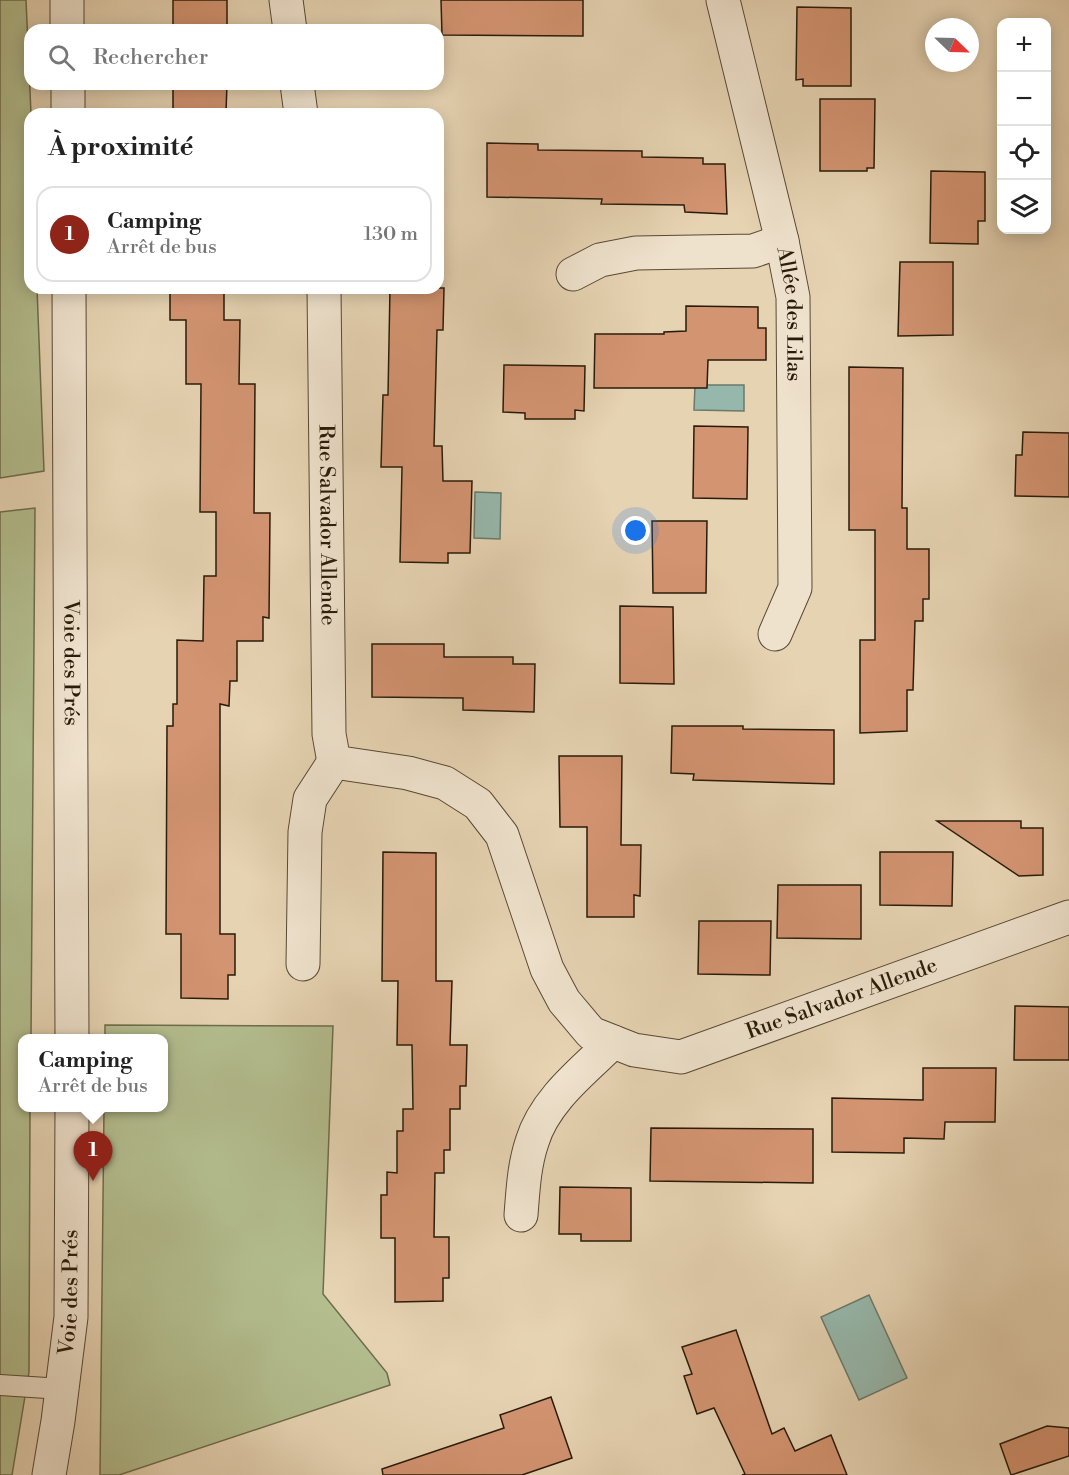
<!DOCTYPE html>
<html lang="fr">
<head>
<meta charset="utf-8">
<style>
  body { margin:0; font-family:"Libre Bodoni",serif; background:#f6f6f6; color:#222 }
  .controls { position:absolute; right:18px; top:18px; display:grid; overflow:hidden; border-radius:12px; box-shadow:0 3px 15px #0003 }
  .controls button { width:54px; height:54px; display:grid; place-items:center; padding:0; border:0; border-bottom:2px solid #e0e0e0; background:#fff; color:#222; font:30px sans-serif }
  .compass { position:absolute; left:925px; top:18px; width:54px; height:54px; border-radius:50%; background:#fff; box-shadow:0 3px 15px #0003; rotate:113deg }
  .you { position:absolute; left:636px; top:531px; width:21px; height:21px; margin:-15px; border:4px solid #fff; border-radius:50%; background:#1a73e8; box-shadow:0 0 0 9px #1a73e833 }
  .badge { display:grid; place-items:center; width:39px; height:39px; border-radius:50%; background:#8f2418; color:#fff; font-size:20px; font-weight:700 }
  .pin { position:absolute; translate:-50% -50px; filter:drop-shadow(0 2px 3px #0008) }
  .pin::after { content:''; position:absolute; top:32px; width:21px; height:18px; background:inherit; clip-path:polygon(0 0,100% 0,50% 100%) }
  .popup { position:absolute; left:18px; top:1034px; width:150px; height:78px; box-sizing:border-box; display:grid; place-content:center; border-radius:12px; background:#fff; filter:drop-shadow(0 2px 4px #0005); font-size:20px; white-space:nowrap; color:#767676 }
  .popup b { font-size:22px; color:#222 }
  .popup::after { content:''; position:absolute; left:50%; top:100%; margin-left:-12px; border:12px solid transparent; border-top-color:#fff }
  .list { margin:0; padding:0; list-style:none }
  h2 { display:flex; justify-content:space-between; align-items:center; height:78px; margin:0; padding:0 24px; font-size:26px }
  h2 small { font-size:20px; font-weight:400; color:#767676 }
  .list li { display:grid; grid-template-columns:39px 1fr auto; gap:18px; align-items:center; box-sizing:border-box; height:96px; margin:0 12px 12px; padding:0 12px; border:2px solid #e0e0e0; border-radius:18px }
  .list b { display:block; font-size:22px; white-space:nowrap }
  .list p { margin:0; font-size:20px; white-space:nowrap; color:#767676 }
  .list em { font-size:20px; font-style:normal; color:#767676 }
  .icon { flex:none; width:33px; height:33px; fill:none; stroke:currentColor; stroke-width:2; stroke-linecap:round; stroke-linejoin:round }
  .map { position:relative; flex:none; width:1069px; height:1475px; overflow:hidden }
  .search { position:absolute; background:#fff; box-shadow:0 3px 15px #0003; left:24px; top:24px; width:420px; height:66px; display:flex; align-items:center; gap:15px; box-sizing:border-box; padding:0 21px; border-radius:18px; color:#767676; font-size:22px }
  .panel { position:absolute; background:#fff; box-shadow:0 3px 15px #0003; left:24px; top:108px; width:420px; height:186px; border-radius:18px }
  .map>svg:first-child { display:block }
</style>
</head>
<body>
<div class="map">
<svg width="1069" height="1475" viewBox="0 0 1069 1475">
  <rect width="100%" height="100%" fill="#e6d3b2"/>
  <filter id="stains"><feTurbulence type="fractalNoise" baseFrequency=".00333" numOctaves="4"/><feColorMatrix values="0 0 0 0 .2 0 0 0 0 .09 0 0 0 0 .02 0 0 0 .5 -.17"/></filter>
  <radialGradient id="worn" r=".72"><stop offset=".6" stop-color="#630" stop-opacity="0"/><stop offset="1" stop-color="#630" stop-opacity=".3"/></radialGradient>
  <g fill="#b3bd8e" stroke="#6e6c4c" stroke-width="1.5">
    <polygon points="0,0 26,0 31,114 30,288 37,288 44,471 0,478"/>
    <polygon points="35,508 31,1038 22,1038 22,1108 30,1108 29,1372 12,1475 0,1475 0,512"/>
    <polygon points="105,1025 333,1026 323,1294 387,1373 390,1385 119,1475 100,1475 104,1108 164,1108 164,1038 105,1038"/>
  </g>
  <g fill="#96b8ac" stroke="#6a796b" stroke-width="1.5">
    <polygon points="695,385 744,385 744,411 694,410"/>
    <polygon points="475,492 501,493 500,539 474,538"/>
    <polygon points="869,1295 907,1378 859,1400 821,1317"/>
  </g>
  <g fill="#d39471" stroke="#291b0a" stroke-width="1.5">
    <rect x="173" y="0" width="54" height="30"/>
    <polygon points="441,0 583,0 583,36 442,35"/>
    <polygon points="797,7 851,8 851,86 803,86 803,79 796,80"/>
    <polygon points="173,84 227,84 226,112 173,112"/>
    <polygon points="820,99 875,99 874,168 867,168 867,171 820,171"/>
    <polygon points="487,143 538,144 538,150 642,151 642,157 703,158 703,164 725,164 727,214 685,212 684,205 601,204 602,199 487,197"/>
    <polygon points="931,171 985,172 985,221 978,221 978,244 930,243"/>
    <polygon points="900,262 953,262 953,335 898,336"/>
    <polygon points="170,288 224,288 224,320 240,320 239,384 255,384 254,513 270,513 269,618 263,617 263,641 237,641 237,681 230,681 229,706 220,704 220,934 235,934 235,975 228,975 228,999 181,998 181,934 166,934 167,726 173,726 173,704 177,704 177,640 203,641 204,576 216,576 216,512 200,512 201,384 186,384 186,320 170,320"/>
    <polygon points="390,288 444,288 443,330 437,330 434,446 442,446 443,481 472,481 470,553 448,553 448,563 400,562 402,467 381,467 383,395 388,395"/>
    <polygon points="686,306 758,307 758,328 766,328 766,360 708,360 707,388 594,388 595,334 664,334 664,332 686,331"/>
    <polygon points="504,365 585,366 584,411 575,410 575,419 525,419 525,413 503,412"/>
    <polygon points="849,367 903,368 902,508 907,508 907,549 929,549 929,599 923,599 923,621 915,621 913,690 907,690 907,731 860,733 860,640 875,640 875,530 849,530"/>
    <polygon points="694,426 748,427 747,499 693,498"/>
    <polygon points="1023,432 1069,433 1069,497 1015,496 1016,455 1022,455"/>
    <polygon points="652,521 707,521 706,593 653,593"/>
    <polygon points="620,606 673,607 674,684 620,683"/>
    <polygon points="372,644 444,644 444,657 513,657 513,664 535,664 534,712 463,710 463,698 372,697"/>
    <polygon points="672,726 743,726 743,729 834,730 834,784 693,780 694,774 671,773"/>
    <polygon points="559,756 622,756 621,845 641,845 640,896 634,895 634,917 587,917 587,827 560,827"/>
    <polygon points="937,821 1021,821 1021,828 1043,828 1043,875 1019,876"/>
    <polygon points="383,852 436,853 436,981 452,981 450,1045 467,1045 466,1086 460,1086 460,1109 450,1109 450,1150 444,1150 444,1173 435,1173 434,1237 449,1237 449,1278 443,1278 443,1301 395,1302 395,1238 381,1238 381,1195 387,1195 387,1172 397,1173 397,1131 403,1131 403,1109 413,1109 412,1045 397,1045 398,981 382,981"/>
    <polygon points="880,852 953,852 952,906 880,905"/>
    <polygon points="778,885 861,885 861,939 777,938"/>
    <polygon points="699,921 771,921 770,975 698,974"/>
    <polygon points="1015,1006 1069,1007 1069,1060 1014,1060"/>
    <polygon points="923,1068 996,1068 995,1122 945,1122 944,1139 904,1138 904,1153 832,1152 832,1098 923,1100"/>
    <polygon points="651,1128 813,1129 813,1183 650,1181"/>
    <polygon points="560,1187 631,1188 631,1241 581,1241 581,1234 559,1234"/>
    <polygon points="736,1330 772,1434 784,1428 795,1451 831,1435 847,1475 742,1475 745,1474 714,1408 697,1414 684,1376 692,1374 682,1347"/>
    <polygon points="551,1397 572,1458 522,1475 383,1475 382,1469 504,1428 500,1415"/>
    <polygon points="1047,1426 1069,1428 1069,1456 1011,1475 1000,1444"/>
  </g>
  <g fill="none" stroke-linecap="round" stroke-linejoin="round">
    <g stroke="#584934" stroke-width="22">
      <polyline id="service" points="0,1385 62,1389"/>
    </g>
    <g stroke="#584934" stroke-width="35">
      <g id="minor">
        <polyline points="67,0 67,30"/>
        <polyline points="286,0 290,30"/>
        <path id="s1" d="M723 0 782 241 793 297 795 588 775 634"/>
        <polyline points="68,84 68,114"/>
        <polyline points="297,84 301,114"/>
        <polyline points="573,274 600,260 636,253 753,251 782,241"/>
        <path id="s2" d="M69 288 72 1038"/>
        <path id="s3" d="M324 288 329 734 334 762 408 773 445 783 478 804 502 835 547 969 564 1001 591 1033 634 1050 681 1057 1069 917"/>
        <polyline points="303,964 305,832 310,799 334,762"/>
        <path d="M521 1215C523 1190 524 1166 532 1142 544 1101 583 1071 613 1042"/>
        <path id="s4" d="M49 1475 58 1421 71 1317 72 1108"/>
      </g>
    </g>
    <use href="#service" stroke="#efe2cd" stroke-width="20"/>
    <use href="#minor" stroke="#efe2cd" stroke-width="33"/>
  </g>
  <g text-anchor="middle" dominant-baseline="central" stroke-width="4.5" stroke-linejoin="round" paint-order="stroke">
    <g font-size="21" fill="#291b0a" stroke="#efe2cd">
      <text stroke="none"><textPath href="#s1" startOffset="322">Allée des Lilas</textPath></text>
      <text stroke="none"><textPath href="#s3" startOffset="237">Rue Salvador Allende</textPath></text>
      <text stroke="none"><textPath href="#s2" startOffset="375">Voie des Prés</textPath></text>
      <text stroke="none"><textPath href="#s3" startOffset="1150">Rue Salvador Allende</textPath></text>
      <text stroke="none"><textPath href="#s4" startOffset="184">Voie des Prés</textPath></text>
    </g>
  </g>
  <rect width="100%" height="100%" filter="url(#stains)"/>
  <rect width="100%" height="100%" fill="url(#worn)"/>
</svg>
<div class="controls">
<button>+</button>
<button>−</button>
<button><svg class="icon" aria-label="locate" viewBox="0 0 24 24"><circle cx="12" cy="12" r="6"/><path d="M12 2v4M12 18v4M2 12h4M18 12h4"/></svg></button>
<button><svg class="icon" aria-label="layers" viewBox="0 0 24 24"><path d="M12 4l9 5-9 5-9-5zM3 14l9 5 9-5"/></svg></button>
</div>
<svg class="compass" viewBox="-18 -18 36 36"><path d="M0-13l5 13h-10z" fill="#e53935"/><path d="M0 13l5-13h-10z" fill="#767676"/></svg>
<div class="you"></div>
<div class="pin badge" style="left:93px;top:1181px">1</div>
<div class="popup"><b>Camping</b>Arrêt de bus</div>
<div class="search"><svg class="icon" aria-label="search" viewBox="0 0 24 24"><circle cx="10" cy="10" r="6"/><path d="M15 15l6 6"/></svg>Rechercher</div>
<section class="panel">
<h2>À proximité<small></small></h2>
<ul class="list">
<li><span class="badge">1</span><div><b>Camping</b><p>Arrêt de bus</p></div><em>130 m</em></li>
</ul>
</section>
</div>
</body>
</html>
